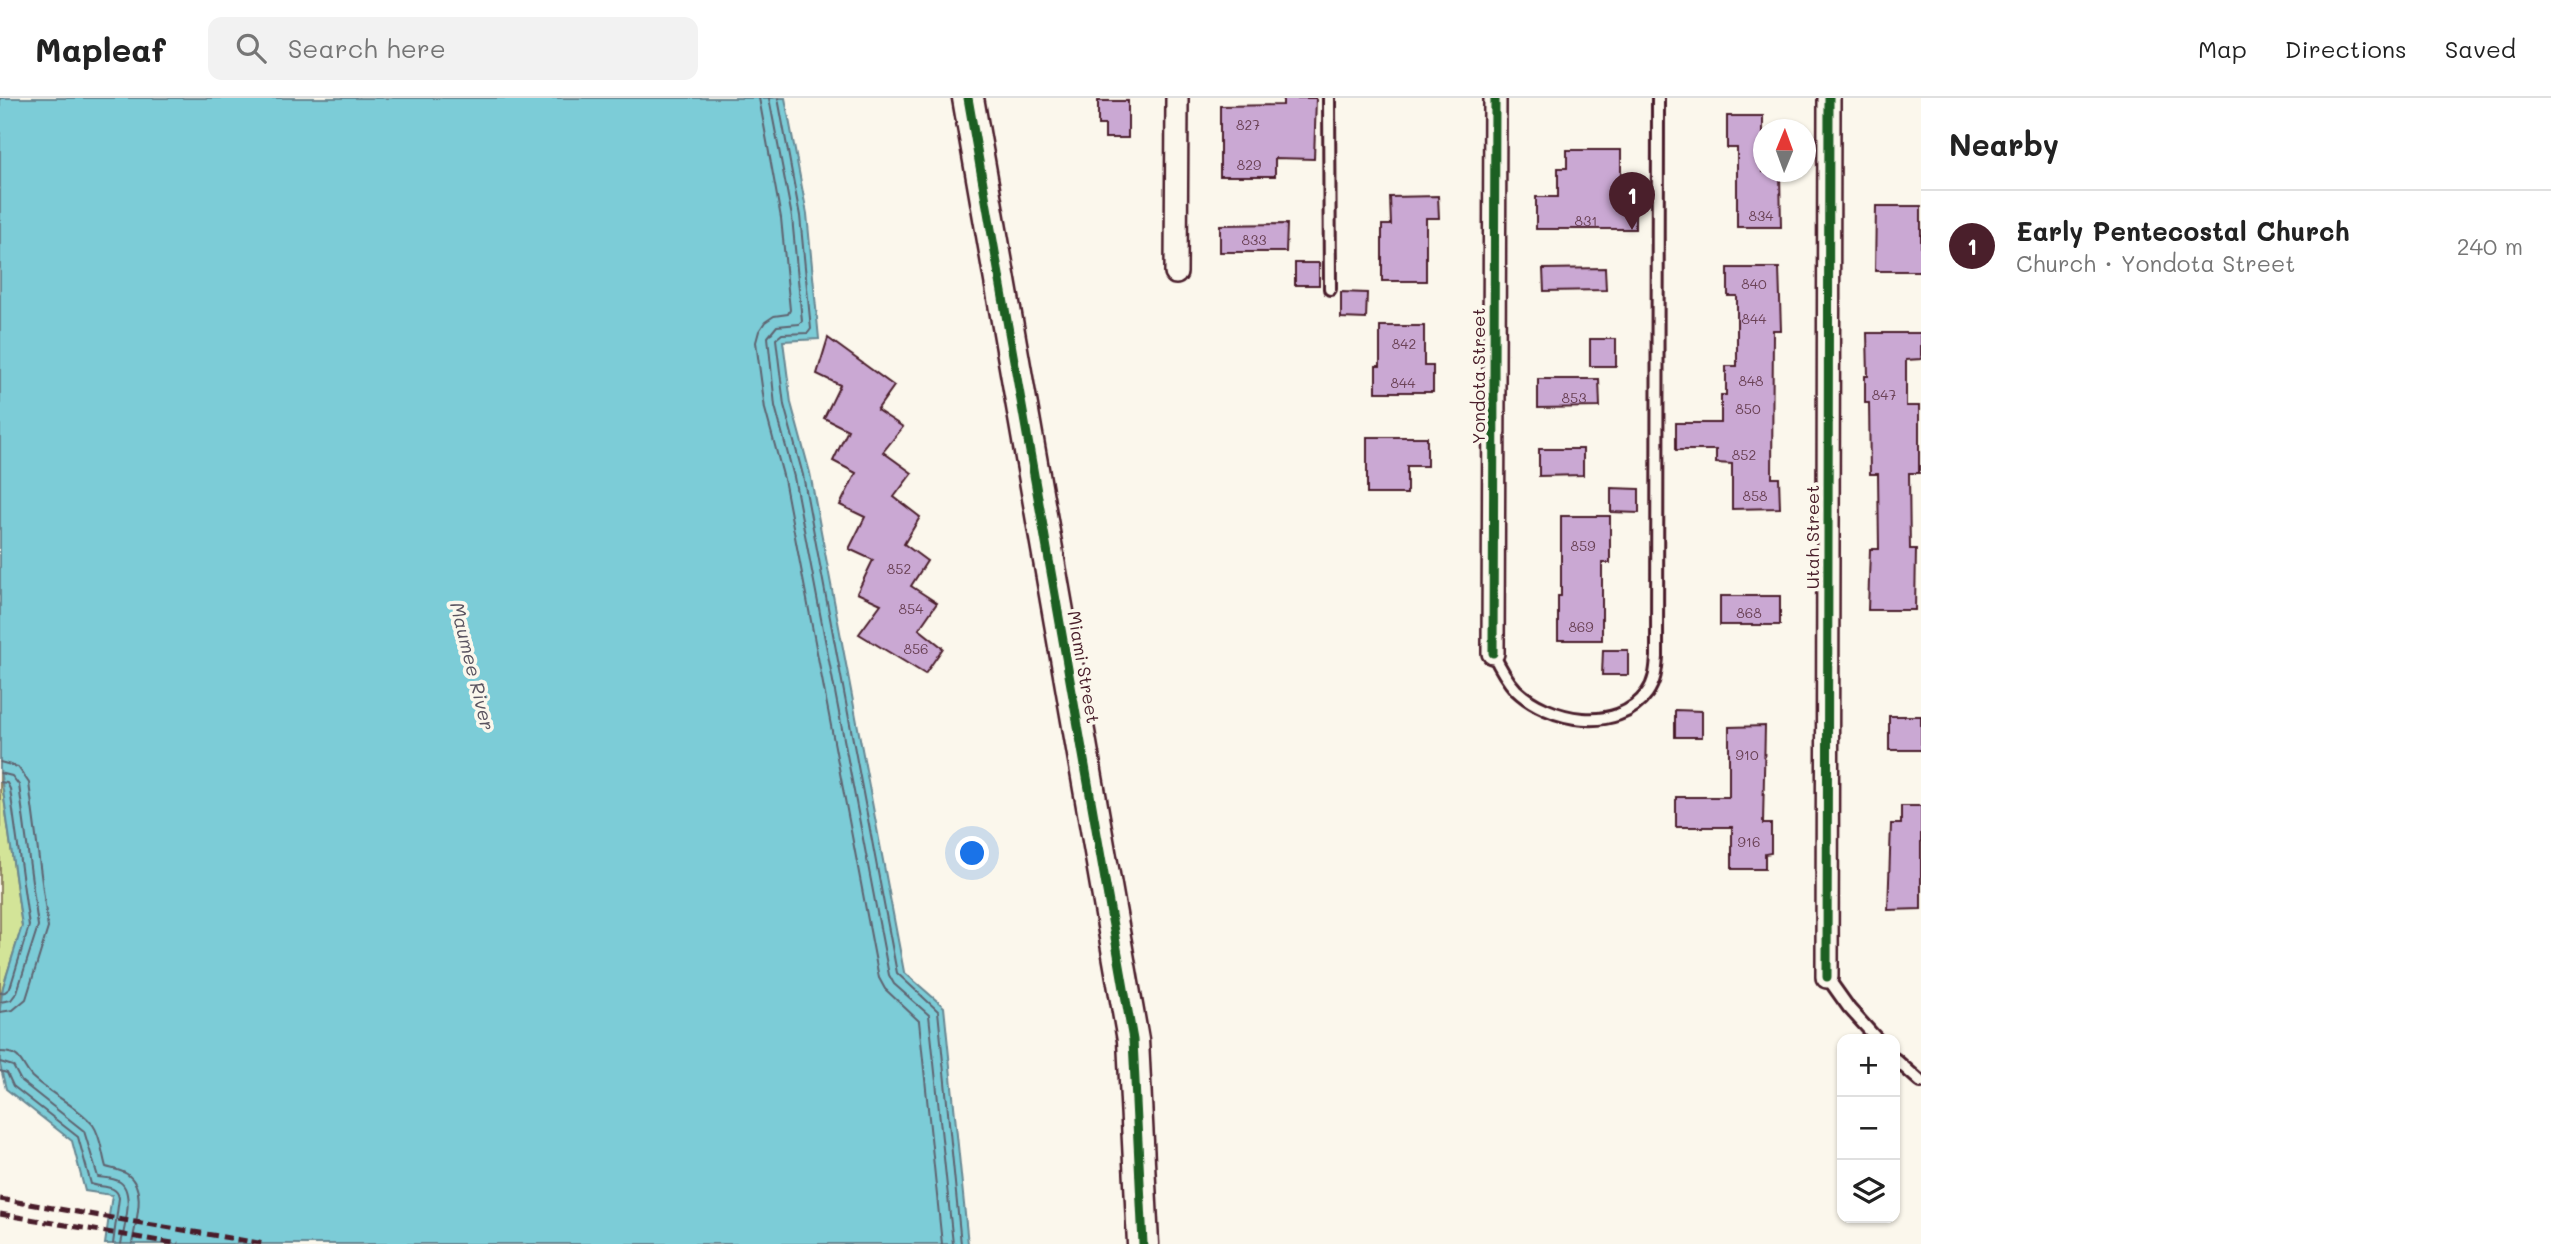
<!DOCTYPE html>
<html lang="en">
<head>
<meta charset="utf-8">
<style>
  body { margin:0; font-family:Mali,sans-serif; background:#f2f2f2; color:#222 }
  .controls { position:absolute; right:21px; bottom:21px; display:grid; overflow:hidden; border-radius:14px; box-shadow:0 2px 5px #0004 }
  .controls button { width:63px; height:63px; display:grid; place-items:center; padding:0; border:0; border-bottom:2px solid #e0e0e0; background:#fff; color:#222; font:35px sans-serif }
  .compass { position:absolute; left:1753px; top:21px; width:63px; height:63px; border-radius:50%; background:#fff; box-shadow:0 2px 5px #0004; rotate:1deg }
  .you { position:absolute; left:973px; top:756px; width:24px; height:24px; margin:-18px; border:5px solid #fff; border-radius:50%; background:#1a73e8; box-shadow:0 0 0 10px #1a73e833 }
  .badge { display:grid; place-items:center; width:46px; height:46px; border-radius:50%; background:#4a1f2b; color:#fff; font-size:23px; font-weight:700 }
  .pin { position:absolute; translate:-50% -58px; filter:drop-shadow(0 2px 4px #0008) }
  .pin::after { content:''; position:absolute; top:37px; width:24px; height:21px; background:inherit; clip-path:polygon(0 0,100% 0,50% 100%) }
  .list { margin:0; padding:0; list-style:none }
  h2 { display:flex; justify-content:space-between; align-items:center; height:91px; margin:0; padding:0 28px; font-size:30px }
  h2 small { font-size:23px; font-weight:400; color:#767676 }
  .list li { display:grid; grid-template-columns:46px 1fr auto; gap:21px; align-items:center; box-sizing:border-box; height:112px; padding:0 28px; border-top:2px solid #e0e0e0 }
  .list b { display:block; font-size:26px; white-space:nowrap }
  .list p { margin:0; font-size:23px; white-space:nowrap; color:#767676 }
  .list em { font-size:23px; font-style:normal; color:#767676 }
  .icon { flex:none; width:38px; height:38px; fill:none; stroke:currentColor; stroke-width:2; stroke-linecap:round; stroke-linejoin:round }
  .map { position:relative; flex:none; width:1921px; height:1146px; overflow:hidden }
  header { display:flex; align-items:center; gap:42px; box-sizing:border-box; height:98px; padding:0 35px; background:#fff; border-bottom:2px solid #e0e0e0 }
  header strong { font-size:33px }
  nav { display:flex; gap:38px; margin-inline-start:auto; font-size:24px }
  .search { width:490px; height:63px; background:#f2f2f2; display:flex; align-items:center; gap:18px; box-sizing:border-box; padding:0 24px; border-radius:14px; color:#767676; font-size:26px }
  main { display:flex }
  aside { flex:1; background:#fff }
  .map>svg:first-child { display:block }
</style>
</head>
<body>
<header>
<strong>Mapleaf</strong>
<div class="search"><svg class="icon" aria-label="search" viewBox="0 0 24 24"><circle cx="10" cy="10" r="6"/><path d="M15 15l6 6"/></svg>Search here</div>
<nav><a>Map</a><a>Directions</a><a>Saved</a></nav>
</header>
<main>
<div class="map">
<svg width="1921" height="1146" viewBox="0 0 1921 1146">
  <rect width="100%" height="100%" fill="#fbf7ec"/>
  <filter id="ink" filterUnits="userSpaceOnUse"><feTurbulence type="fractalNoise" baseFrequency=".0143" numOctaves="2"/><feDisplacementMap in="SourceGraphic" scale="14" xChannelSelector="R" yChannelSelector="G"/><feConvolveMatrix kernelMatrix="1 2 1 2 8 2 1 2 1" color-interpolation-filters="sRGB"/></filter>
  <g filter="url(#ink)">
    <polygon fill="#d3e498" stroke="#8e8262" stroke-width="2" points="0,671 22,828 3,889 0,910"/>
    <polygon fill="#7cccd7" stroke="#688792" stroke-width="2" points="0,0 785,0 807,116 819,241 783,243 791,305 810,375 904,874 944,909 968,1146 105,1146 112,1097 85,1093 72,1043 6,991 0,967 0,910 3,889 22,828 0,671"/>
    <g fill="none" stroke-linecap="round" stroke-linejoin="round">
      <g stroke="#5e6470" stroke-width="2">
        <polyline points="759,0 781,120 790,212 788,216 774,218 765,224 759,233 756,244 765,311 784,381 879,880 885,891 919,923 942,1146"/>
        <polyline points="769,0 792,119 802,223 799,226 777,228 768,239 775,308 794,379 889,877 894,886 929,917 953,1146"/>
        <polyline points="778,0 800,118 811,231 808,235 782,236 776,241 784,307 803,377 897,875 938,913 961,1146"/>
        <polyline points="0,664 18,669 29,685 48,830 26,901 13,912 0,914"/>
        <polyline points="0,675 12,678 19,687 38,828 17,894 11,902 0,904"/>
        <polyline points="0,684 7,685 10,691 29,828 10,890 5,894 0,895"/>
        <path d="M0 954C23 954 20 966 32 979 49 995 80 1010 93 1027 101 1038 102 1056 106 1069 113 1071 121 1072 127 1076 148 1091 135 1125 132 1146"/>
        <path d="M0 964 13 968 21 983 84 1033 98 1079C105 1080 114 1080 120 1084 135 1094 124 1131 121 1146"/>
        <path d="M0 973 7 975 13 988 78 1039 91 1086C101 1090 117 1086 119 1100L113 1146"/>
      </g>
    </g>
    <g fill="#caa8d3" stroke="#4a1f2b" stroke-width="2">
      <polygon points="1283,0 1316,0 1314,61 1275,60 1275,78 1220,78 1220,8 1283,7"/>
      <polygon points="1098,3 1128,3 1128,40 1105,40 1105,27 1098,27"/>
      <polygon points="1727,18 1763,18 1763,74 1780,74 1781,129 1737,129 1737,50 1727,50"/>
      <polygon points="1567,52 1621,52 1621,99 1635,99 1635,131 1536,131 1536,99 1558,99 1558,70 1567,70"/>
      <polygon points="1438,98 1439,120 1426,120 1426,183 1382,183 1382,127 1391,127 1390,99"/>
      <polygon points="1876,108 1921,108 1921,173 1875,173"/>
      <polygon points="1287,126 1286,154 1220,154 1220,127"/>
      <rect x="1295" y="165" width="24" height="22"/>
      <polygon points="1605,170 1606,192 1544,193 1543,171"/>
      <polygon points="1728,170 1779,170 1781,232 1773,232 1772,380 1779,380 1780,410 1732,411 1732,366 1716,365 1716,352 1676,352 1676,325 1721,325 1721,297 1726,297 1726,268 1737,268 1737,198 1728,198"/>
      <polygon points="1341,194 1367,195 1366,221 1341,220"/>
      <polygon points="1380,228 1424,228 1424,268 1433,268 1433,294 1376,294 1376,268 1380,268"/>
      <polygon points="1867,235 1921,235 1921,261 1906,262 1906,308 1919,308 1919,375 1909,375 1910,451 1916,451 1915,512 1868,512 1870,451 1879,451 1878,376 1870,376 1869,305 1865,305 1865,278 1868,278"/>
      <polygon points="828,240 894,288 877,312 903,329 883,354 912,375 894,399 920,419 904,446 927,463 911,488 937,505 919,531 943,550 925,576 859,536 881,506 857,495 873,462 849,451 865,419 840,407 856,375 833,363 848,332 824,320 840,287 817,276"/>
      <rect x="1590" y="241" width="26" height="27"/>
      <polygon points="1538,281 1599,281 1600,309 1538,310"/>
      <polygon points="1367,339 1427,339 1427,368 1407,368 1407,396 1367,396"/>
      <polygon points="1539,351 1583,351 1583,377 1539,378"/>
      <polygon points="1611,390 1639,391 1639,415 1611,414"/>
      <polygon points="1561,418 1610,418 1610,465 1602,465 1602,542 1558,542 1558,498 1561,498"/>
      <rect x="1720" y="498" width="60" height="29"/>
      <polygon points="1603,552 1628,552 1628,577 1602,577"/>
      <polygon points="1675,612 1702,613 1702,639 1675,639"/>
      <rect x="1889" y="618" width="32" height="34"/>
      <polygon points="1765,628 1763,726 1771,726 1771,755 1765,756 1765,771 1732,771 1732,729 1676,729 1676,699 1729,699 1729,629"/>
      <polygon points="1901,708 1921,708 1921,811 1888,812 1891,726 1901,726"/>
    </g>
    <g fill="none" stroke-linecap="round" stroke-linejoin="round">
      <g stroke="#4a1f2b" stroke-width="16">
        <g id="lane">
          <polyline points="1329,0 1330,191"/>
          <path d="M1493 555C1499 568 1506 581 1516 592 1548 623 1617 637 1647 595 1655 584 1656 572 1657 559L1658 0"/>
          <polyline points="1827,879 1849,910 1877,941"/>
          <polyline points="1895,961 1921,984"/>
        </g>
      </g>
      <g stroke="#4a1f2b" stroke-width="26">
        <g id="street">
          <polyline points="1176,175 1177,0"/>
          <polyline points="1493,555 1495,0"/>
          <polyline points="1827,879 1829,0"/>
        </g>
      </g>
      <g stroke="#4a1f2b" stroke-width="35">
        <polyline id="secondary" points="968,0 1133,942 1143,1146"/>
      </g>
      <use href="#lane" stroke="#fbf7ec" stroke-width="10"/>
      <use href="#street" stroke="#fbf7ec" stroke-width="21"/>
      <use href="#secondary" stroke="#fbf7ec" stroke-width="30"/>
      <g stroke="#4a1f2b" stroke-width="5" stroke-dasharray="10 5" stroke-linecap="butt">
        <polyline points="0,1101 265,1146"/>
        <polyline points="0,1116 178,1146"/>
      </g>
      <g stroke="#fbf7ec" stroke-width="13">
        <g id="cycleway">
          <polyline points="968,0 1133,942 1143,1146"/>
          <polyline points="1493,555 1495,0"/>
          <polyline points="1827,879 1829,0"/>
        </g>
      </g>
      <use href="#cycleway" stroke="#1b5e20" stroke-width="9"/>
    </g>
  </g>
  <g text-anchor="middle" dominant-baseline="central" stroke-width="7" stroke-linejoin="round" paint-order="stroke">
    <g font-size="14" fill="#6a4155">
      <text x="1248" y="26">827</text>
      <text x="1249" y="66">829</text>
      <text x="1761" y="117">834</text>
      <text x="1586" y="122">831</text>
      <text x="1254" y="141">833</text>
      <text x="1754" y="185">840</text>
      <text x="1754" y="220">844</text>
      <text x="1404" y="245">842</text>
      <text x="1751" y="282">848</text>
      <text x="1403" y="284">844</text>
      <text x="1884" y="296">847</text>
      <text x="1574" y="299">853</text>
      <text x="1748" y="310">850</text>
      <text x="1744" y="356">852</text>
      <text x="1755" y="397">858</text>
      <text x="1583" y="447">859</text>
      <text x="899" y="470">852</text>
      <text x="911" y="510">854</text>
      <text x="1749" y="514">868</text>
      <text x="1581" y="528">869</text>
      <text x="916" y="550">856</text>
      <text x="1747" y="656">910</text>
      <text x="1749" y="743">916</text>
    </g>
    <g font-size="18" fill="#4a1f2b" stroke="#fbf7ec">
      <text transform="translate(1478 278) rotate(-90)">Yondota Street</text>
      <text transform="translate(1812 439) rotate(-90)">Utah Street</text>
      <text transform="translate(1084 569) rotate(80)">Miami Street</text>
    </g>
    <g font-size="19" font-style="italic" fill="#59535f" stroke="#fbf7ec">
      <text transform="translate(473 568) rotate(76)">Maumee River</text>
    </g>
  </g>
</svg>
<div class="controls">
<button>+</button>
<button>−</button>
<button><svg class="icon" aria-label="layers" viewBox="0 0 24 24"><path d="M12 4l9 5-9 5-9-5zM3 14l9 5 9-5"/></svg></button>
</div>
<svg class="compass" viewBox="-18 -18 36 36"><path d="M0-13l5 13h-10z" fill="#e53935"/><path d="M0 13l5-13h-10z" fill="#767676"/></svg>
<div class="you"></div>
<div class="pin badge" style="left:1632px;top:132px">1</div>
</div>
<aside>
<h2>Nearby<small></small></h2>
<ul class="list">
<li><span class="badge">1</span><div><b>Early Pentecostal Church</b><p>Church · Yondota Street</p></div><em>240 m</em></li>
</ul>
</aside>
</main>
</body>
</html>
